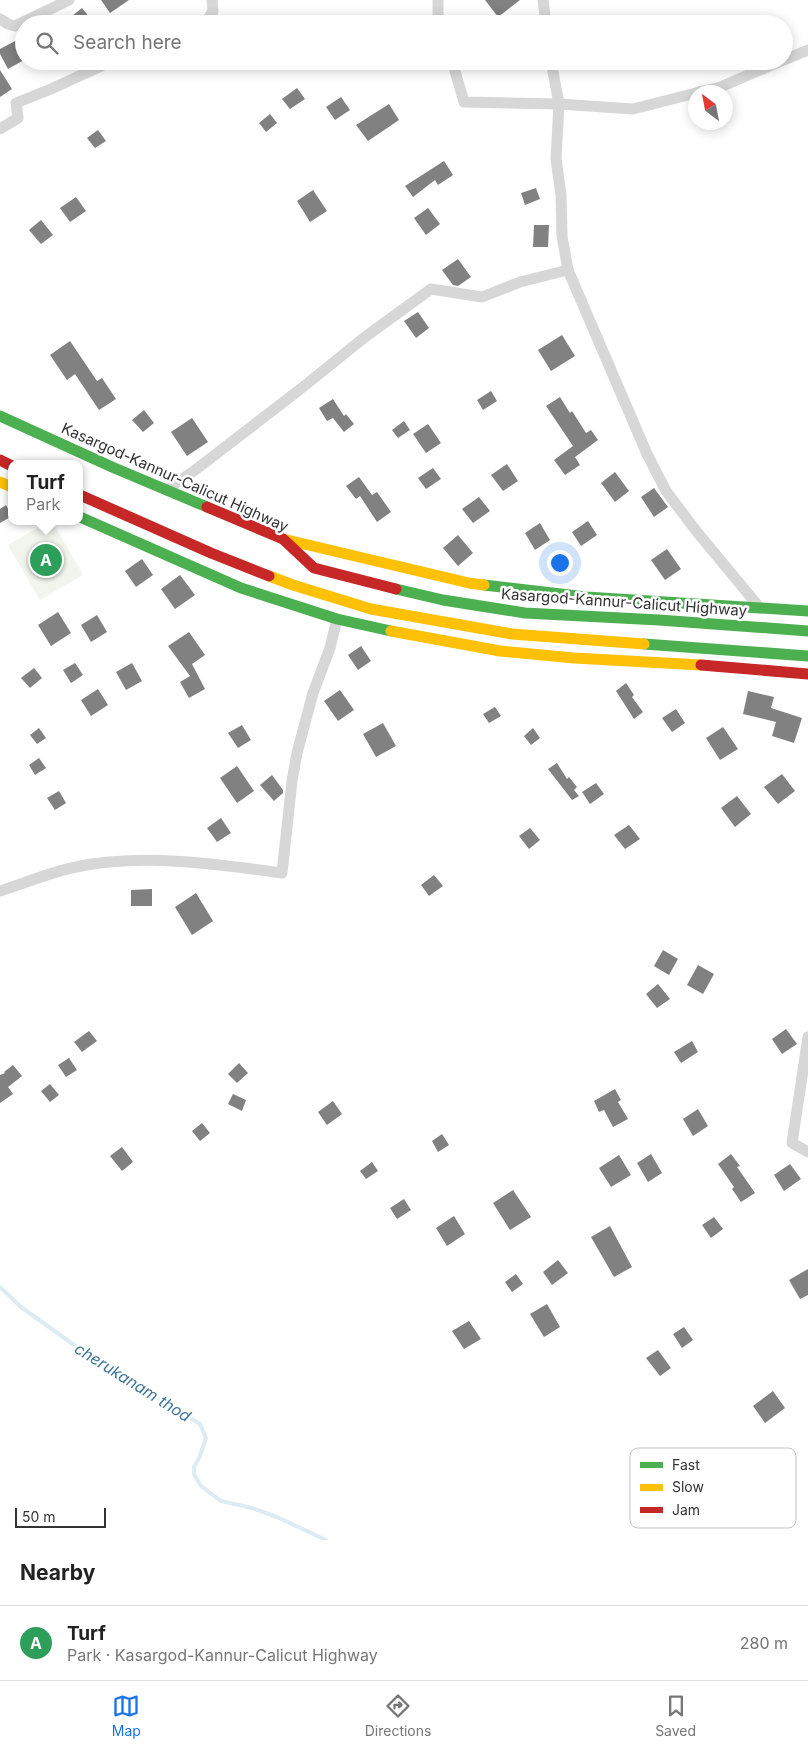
<!DOCTYPE html>
<html lang="en">
<head>
<meta charset="utf-8">
<style>
  body { margin:0; font-family:Inter,sans-serif; background:#f2f2f2; color:#222 }
  .compass { position:absolute; left:688px; top:85px; width:45px; height:45px; border-radius:50%; background:#fff; box-shadow:0 2px 12px #0003; rotate:328deg }
  .scale { position:absolute; left:15px; bottom:12px; width:91px; box-sizing:border-box; padding-left:5px; border:2px solid #333; border-top:0; font-size:14px; line-height:18px; white-space:nowrap; color:#333; -webkit-text-stroke:4px #fff; paint-order:stroke }
  .you { position:absolute; left:559px; top:562px; width:18px; height:18px; margin:-12px; border:4px solid #fff; border-radius:50%; background:#1a73e8; box-shadow:0 0 0 8px #1a73e833 }
  .badge { display:grid; place-items:center; width:32px; height:32px; border-radius:50%; background:#1a73e8; color:#fff; font-size:16px; font-weight:700 }
  .pin { position:absolute; translate:-50% -50%; border:2px solid #fff; box-shadow:0 1px 5px #0006 }
  .popup { position:absolute; left:8px; top:460px; width:75px; height:65px; box-sizing:border-box; display:grid; place-content:center; border-radius:10px; background:#fff; filter:drop-shadow(0 1px 4px #0005); font-size:16px; white-space:nowrap; color:#767676 }
  .popup b { font-size:19px; color:#222 }
  .popup::after { content:''; position:absolute; left:50%; top:100%; margin-left:-10px; border:10px solid transparent; border-top-color:#fff }
  .list { margin:0; padding:0; list-style:none }
  h2 { display:flex; justify-content:space-between; align-items:center; height:65px; margin:0; padding:0 20px; font-size:21px }
  h2 small { font-size:16px; font-weight:400; color:#767676 }
  .list li { display:grid; grid-template-columns:32px 1fr auto; gap:15px; align-items:center; box-sizing:border-box; height:75px; padding:0 20px; border-top:1px solid #e0e0e0 }
  .list b { display:block; font-size:19px; white-space:nowrap }
  .list p { margin:0; font-size:16px; white-space:nowrap; color:#767676 }
  .list em { font-size:16px; font-style:normal; color:#767676 }
  .icon { flex:none; width:28px; height:28px; fill:none; stroke:currentColor; stroke-width:2; stroke-linecap:round; stroke-linejoin:round }
  .map { position:relative; flex:none; width:808px; height:1540px; overflow:hidden }
  .search { position:absolute; background:#fff; box-shadow:0 2px 12px #0003; left:15px; right:15px; top:15px; height:55px; display:flex; align-items:center; gap:12px; box-sizing:border-box; padding:0 18px; border-radius:28px; color:#767676; font-size:19px }
  .sheet { height:140px; background:#fff }
  nav { display:flex; justify-content:space-around; align-items:center; box-sizing:border-box; height:70px; border-top:1px solid #e0e0e0; background:#fff; font-size:14px; color:#767676 }
  nav a { display:grid; justify-items:center; gap:2px }
  nav .on { color:#1a73e8 }
  .map>svg:first-child { display:block }
</style>
</head>
<body>
<div class="map">
<svg width="808" height="1540" viewBox="0 0 808 1540">
  <rect width="100%" height="100%" fill="#fff"/>
  <polygon fill="#f1f5ed" points="49,521 52,521 83,575 40,600 8,545"/>
  <g fill="none" stroke-linecap="round" stroke-linejoin="round">
    <polyline stroke="#ddebf3" stroke-width="4" points="0,1287 21,1307 95,1360 200,1424 206,1438 199,1458 194,1467 194,1474 201,1486 221,1501 252,1508 277,1517 326,1540"/>
  </g>
  <g fill="#818181">
    <polygon points="101,0 129,0 110,13"/>
    <polygon points="485,0 520,0 498,17"/>
    <polygon points="82,8 95,24 62,24"/>
    <polygon points="17,40 24,53 24,60 8,69 0,54 0,49"/>
    <polygon points="0,70 12,89 0,97"/>
    <polygon points="297,88 305,99 290,109 282,99"/>
    <polygon points="341,97 350,110 335,120 326,107"/>
    <polygon points="389,104 399,120 368,141 356,125"/>
    <polygon points="270,114 277,123 266,132 259,123"/>
    <polygon points="98,130 106,141 95,148 87,138"/>
    <polygon points="444,161 453,175 438,185 435,180 413,197 405,186"/>
    <polygon points="536,188 540,199 525,205 521,193"/>
    <polygon points="313,190 327,211 310,222 297,201"/>
    <polygon points="76,197 86,211 70,222 60,208"/>
    <polygon points="428,208 440,224 426,235 414,218"/>
    <polygon points="41,220 53,235 41,244 29,230"/>
    <polygon points="534,225 549,225 548,247 533,247"/>
    <polygon points="458,259 471,277 458,286 453,285 442,270"/>
    <polygon points="418,312 429,328 416,338 404,321"/>
    <polygon points="562,335 575,356 551,371 538,350"/>
    <polygon points="70,341 97,381 102,378 116,399 99,410 75,374 67,380 50,355"/>
    <polygon points="491,391 497,401 483,410 477,400"/>
    <polygon points="560,397 570,413 572,411 586,433 591,430 598,440 575,457 580,465 565,475 554,460 573,446 546,406"/>
    <polygon points="333,399 344,416 346,414 354,424 344,432 333,418 327,421 319,408"/>
    <polygon points="144,410 154,423 143,432 132,420"/>
    <polygon points="192,418 208,442 187,456 171,432"/>
    <polygon points="404,421 410,430 398,438 392,430"/>
    <polygon points="428,424 441,443 426,453 413,434"/>
    <polygon points="507,464 518,481 503,491 491,475"/>
    <polygon points="433,468 441,479 426,489 418,478"/>
    <polygon points="615,472 629,491 615,502 601,483"/>
    <polygon points="359,477 372,495 377,492 391,512 377,522 360,496 356,499 346,486"/>
    <polygon points="654,488 668,507 654,517 641,497"/>
    <polygon points="479,497 490,511 473,523 462,509"/>
    <polygon points="6,505 12,516 0,523 0,509"/>
    <polygon points="588,521 597,535 581,546 572,532"/>
    <polygon points="540,523 550,540 535,550 525,533"/>
    <polygon points="458,535 473,553 458,566 443,548"/>
    <polygon points="667,549 681,569 665,580 651,560"/>
    <polygon points="142,559 153,575 136,587 125,571"/>
    <polygon points="180,575 195,595 175,609 161,589"/>
    <polygon points="58,612 71,633 51,646 38,625"/>
    <polygon points="97,615 107,632 91,642 81,625"/>
    <polygon points="189,632 205,655 192,664 205,689 189,698 180,682 190,676 168,646"/>
    <polygon points="361,646 371,661 358,670 348,655"/>
    <polygon points="75,663 83,675 71,683 63,670"/>
    <polygon points="132,663 142,681 126,690 116,672"/>
    <polygon points="34,668 42,678 30,688 21,678"/>
    <polygon points="626,683 634,695 632,697 643,712 634,719 616,691"/>
    <polygon points="98,689 108,705 91,716 81,700"/>
    <polygon points="340,690 354,710 338,721 324,701"/>
    <polygon points="748,691 774,697 771,708 802,718 794,743 772,736 776,722 743,714"/>
    <polygon points="495,707 501,716 489,723 483,714"/>
    <polygon points="676,709 685,723 672,732 662,718"/>
    <polygon points="383,723 396,746 376,757 363,734"/>
    <polygon points="242,725 251,740 238,748 228,733"/>
    <polygon points="723,727 738,749 720,760 706,738"/>
    <polygon points="39,728 46,738 37,744 30,735"/>
    <polygon points="533,728 540,738 531,745 524,736"/>
    <polygon points="39,758 46,768 35,775 29,765"/>
    <polygon points="557,763 567,779 569,777 577,787 574,790 579,796 572,800 548,769"/>
    <polygon points="237,766 254,791 237,803 220,778"/>
    <polygon points="782,774 795,791 778,804 764,787"/>
    <polygon points="272,775 283,790 283,793 274,801 260,785"/>
    <polygon points="596,783 604,794 590,804 582,792"/>
    <polygon points="59,791 66,803 55,810 47,798"/>
    <polygon points="737,796 751,814 735,827 721,808"/>
    <polygon points="221,818 231,833 217,842 207,828"/>
    <polygon points="629,825 640,839 625,849 614,835"/>
    <polygon points="530,828 540,840 529,849 519,836"/>
    <polygon points="434,875 443,886 429,896 421,885"/>
    <polygon points="152,889 152,906 131,906 131,890"/>
    <polygon points="196,893 213,921 192,935 175,907"/>
    <polygon points="663,950 678,959 669,975 654,966"/>
    <polygon points="698,965 714,974 703,994 687,985"/>
    <polygon points="658,984 670,999 657,1008 646,994"/>
    <polygon points="786,1029 797,1044 782,1054 772,1039"/>
    <polygon points="89,1031 97,1041 82,1052 74,1042"/>
    <polygon points="692,1041 698,1052 681,1063 674,1052"/>
    <polygon points="69,1058 77,1070 66,1077 58,1065"/>
    <polygon points="239,1063 248,1073 237,1083 228,1074"/>
    <polygon points="13,1065 22,1076 8,1087 13,1094 0,1103 0,1075 5,1073 4,1072"/>
    <polygon points="50,1084 59,1095 50,1102 41,1091"/>
    <polygon points="615,1089 621,1100 618,1102 628,1119 613,1127 604,1110 599,1112 594,1101"/>
    <polygon points="233,1094 246,1100 242,1111 228,1104"/>
    <polygon points="333,1101 342,1114 327,1125 318,1112"/>
    <polygon points="698,1109 708,1126 693,1136 683,1119"/>
    <polygon points="202,1123 210,1133 200,1141 192,1131"/>
    <polygon points="442,1134 449,1145 438,1152 432,1141"/>
    <polygon points="122,1147 133,1162 122,1171 110,1156"/>
    <polygon points="651,1154 662,1173 648,1182 637,1163"/>
    <polygon points="731,1154 740,1166 737,1167 755,1193 741,1202 732,1189 734,1187 718,1164"/>
    <polygon points="619,1155 631,1175 611,1187 599,1168"/>
    <polygon points="372,1162 378,1171 366,1179 360,1171"/>
    <polygon points="790,1164 801,1179 784,1191 774,1175"/>
    <polygon points="513,1190 531,1217 510,1230 493,1203"/>
    <polygon points="404,1199 411,1210 397,1219 390,1208"/>
    <polygon points="454,1216 465,1234 447,1246 436,1228"/>
    <polygon points="714,1217 723,1229 711,1238 702,1225"/>
    <polygon points="610,1226 632,1267 614,1277 591,1237"/>
    <polygon points="558,1260 568,1273 552,1285 543,1272"/>
    <polygon points="808,1269 808,1295 800,1299 789,1280"/>
    <polygon points="516,1274 523,1284 512,1292 505,1282"/>
    <polygon points="547,1304 560,1327 544,1337 530,1314"/>
    <polygon points="469,1321 481,1339 464,1349 452,1331"/>
    <polygon points="684,1327 693,1340 682,1348 673,1334"/>
    <polygon points="658,1350 671,1368 660,1376 646,1358"/>
    <polygon points="773,1391 785,1408 765,1423 753,1406"/>
  </g>
  <g fill="none" stroke-linecap="round" stroke-linejoin="round">
    <g stroke="#d7d7d7" stroke-width="11">
      <polyline points="438,0 438,14 441,24"/>
      <polyline points="543,0 546,24"/>
      <polyline points="0,19 8,24 15,26 69,0"/>
      <polyline points="205,24 213,11 212,0"/>
      <polyline points="784,60 808,50"/>
      <polyline points="452,61 464,102 559,104 633,109 696,93"/>
      <polyline points="551,61 559,104 556,159 561,195 562,236 568,270 647,454 666,491 697,532 760,608"/>
      <polyline points="699,92 718,88 781,61"/>
      <polyline points="0,129 18,118 16,103 51,89 112,61"/>
      <polyline points="166,490 194,471 303,387 365,337 431,289 482,297 520,282 568,270"/>
      <path d="M0 891C25 883 51 872 76 867 141 853 217 864 282 873L292 781 297 753 313 693 330 648 337 619"/>
      <polyline points="808,1037 792,1143 808,1152"/>
    </g>
    <g stroke="#4caf50" stroke-width="11">
      <polyline points="0,416 112,467 207,507"/>
      <polyline points="80,517 241,588 337,619 391,631"/>
      <polyline points="484,585 586,597 808,611"/>
      <polyline points="396,589 443,600 525,613 659,620 808,631"/>
      <polyline points="644,644 808,656"/>
    </g>
    <g stroke="#ffc107" stroke-width="11">
      <polyline points="0,482 12,487"/>
      <polyline points="283,539 469,583 484,585"/>
      <polyline points="269,576 293,585 371,609 512,634 644,644"/>
      <polyline points="391,631 500,651 574,658 701,665"/>
    </g>
    <g stroke="#c62828" stroke-width="11">
      <polyline points="0,460 12,466"/>
      <polyline points="80,495 211,553 269,576"/>
      <polyline points="207,507 283,539 314,568 396,589"/>
      <polyline points="701,665 808,674"/>
    </g>
  </g>
  <g text-anchor="middle" dominant-baseline="central" stroke-width="5" stroke-linejoin="round" paint-order="stroke">
    <g font-size="15" fill="#333" stroke="#fff">
      <text transform="translate(175 477) rotate(24)">Kasargod-Kannur-Calicut Highway</text>
      <text transform="translate(624 602) rotate(4)">Kasargod-Kannur-Calicut Highway</text>
    </g>
    <g font-size="16" font-style="italic" fill="#3f7597" stroke="#fff">
      <text transform="translate(133 1382) rotate(32)">cherukanam thod</text>
    </g>
  </g>
  <rect x="630" y="1448" width="166" height="80" rx="8" fill="#fff" stroke="#c2c2c2" stroke-width="1"/>
  <rect x="640" y="1462" width="23" height="6" fill="#4caf50"/>
  <rect x="640" y="1484" width="23" height="7" fill="#ffc107"/>
  <rect x="640" y="1507" width="23" height="6" fill="#c62828"/>
  <g font-size="14" fill="#333">
    <text x="672" y="1470">Fast</text>
    <text x="672" y="1492">Slow</text>
    <text x="672" y="1515">Jam</text>
  </g>
</svg>
<svg class="compass" viewBox="-18 -18 36 36"><path d="M0-13l5 13h-10z" fill="#e53935"/><path d="M0 13l5-13h-10z" fill="#767676"/></svg>
<div class="scale">50 m</div>
<div class="you"></div>
<div class="pin badge" style="left:46px;top:560px;background:#2e9e5b">A</div>
<div class="popup"><b>Turf</b>Park</div>
<div class="search"><svg class="icon" aria-label="search" viewBox="0 0 24 24"><circle cx="10" cy="10" r="6"/><path d="M15 15l6 6"/></svg>Search here</div>
</div>
<section class="sheet">
<h2>Nearby<small></small></h2>
<ul class="list">
<li><span class="badge" style="background:#2e9e5b">A</span><div><b>Turf</b><p>Park · Kasargod-Kannur-Calicut Highway</p></div><em>280 m</em></li>
</ul>
</section>
<nav>
<a class="on"><svg class="icon" aria-label="map" viewBox="0 0 24 24"><path d="M3 6l6-2 6 2 6-2v14l-6 2-6-2-6 2zM9 4v14M15 6v14"/></svg>Map</a>
<a><svg class="icon" aria-label="directions" viewBox="0 0 24 24"><path d="M12 3l9 9-9 9-9-9zM9 14v-3h6M13 9l2 2-2 2"/></svg>Directions</a>
<a><svg class="icon" aria-label="saved" viewBox="0 0 24 24"><path d="M7 4h10v16l-5-4-5 4z"/></svg>Saved</a>
</nav>
</body>
</html>
